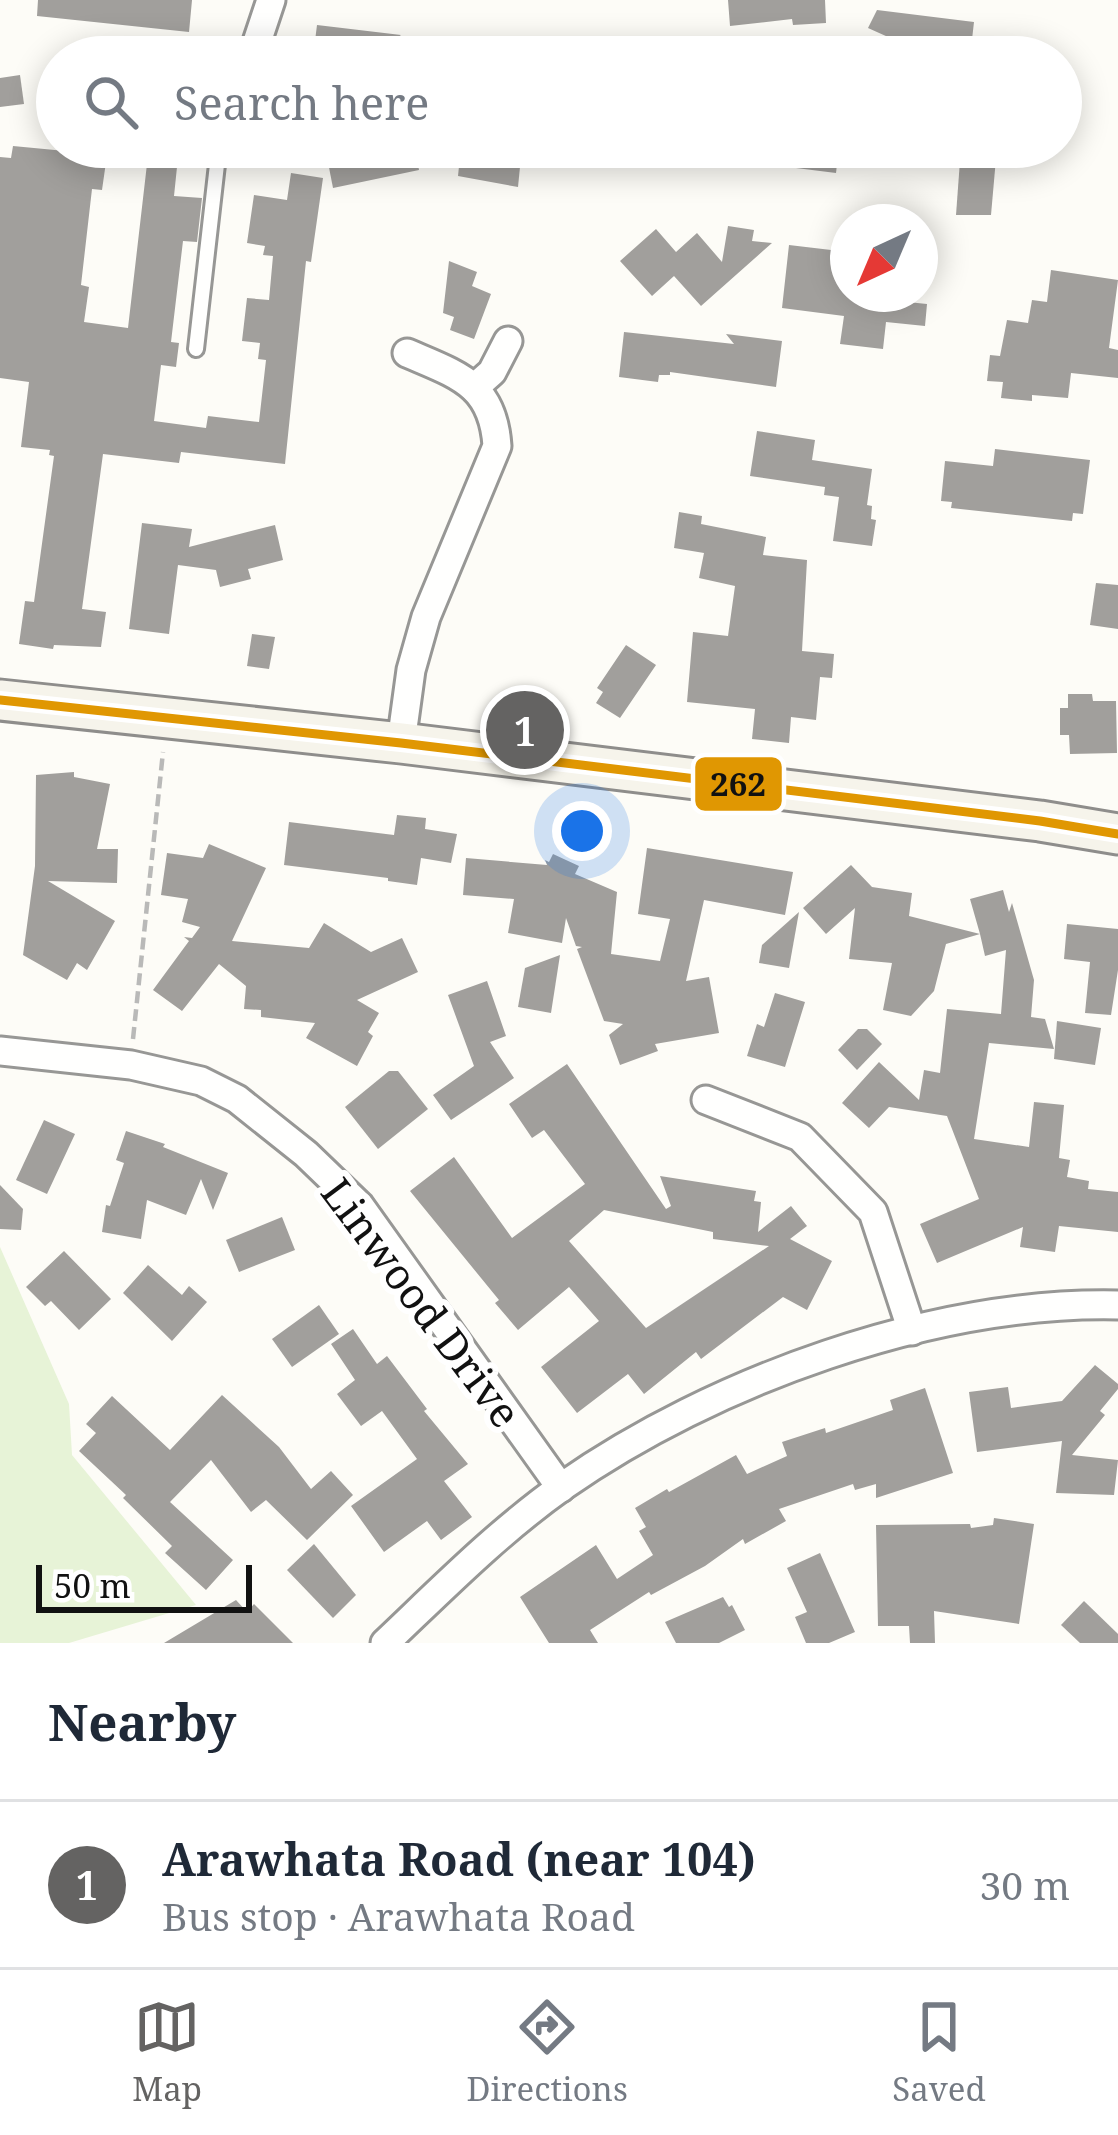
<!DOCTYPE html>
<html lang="en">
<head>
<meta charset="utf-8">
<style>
  body { margin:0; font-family:"Noto Serif",serif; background:#f2f2f3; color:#1f2937 }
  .compass { position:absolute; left:830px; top:204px; width:108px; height:108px; border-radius:50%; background:#fff; box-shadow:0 6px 30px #0003; rotate:224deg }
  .scale { position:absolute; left:36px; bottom:30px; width:216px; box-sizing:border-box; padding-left:12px; border:6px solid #111; border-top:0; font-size:33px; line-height:42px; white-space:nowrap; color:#111; -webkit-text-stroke:9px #fff; paint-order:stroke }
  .you { position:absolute; left:582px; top:831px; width:42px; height:42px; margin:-30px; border:9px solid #fff; border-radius:50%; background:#1a73e8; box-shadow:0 0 0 18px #1a73e833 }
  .badge { display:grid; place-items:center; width:78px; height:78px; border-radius:50%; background:#646362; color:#fff; font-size:39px; font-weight:700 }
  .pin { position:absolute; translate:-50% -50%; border:6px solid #fff; box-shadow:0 3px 12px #0006 }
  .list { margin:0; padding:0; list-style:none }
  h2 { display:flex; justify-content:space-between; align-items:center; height:156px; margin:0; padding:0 48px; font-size:51px }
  h2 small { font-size:39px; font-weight:400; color:#747a83 }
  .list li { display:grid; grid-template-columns:78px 1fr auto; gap:36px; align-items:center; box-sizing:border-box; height:168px; padding:0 48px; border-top:3px solid #e0e1e3 }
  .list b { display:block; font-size:45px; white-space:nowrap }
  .list p { margin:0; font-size:39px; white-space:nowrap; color:#747a83 }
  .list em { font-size:39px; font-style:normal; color:#747a83 }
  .icon { flex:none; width:66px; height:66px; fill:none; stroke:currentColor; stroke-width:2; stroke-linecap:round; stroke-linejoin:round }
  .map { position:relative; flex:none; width:1118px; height:1643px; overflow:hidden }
  .search { position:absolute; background:#fff; box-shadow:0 6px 30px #0003; left:36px; right:36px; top:36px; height:132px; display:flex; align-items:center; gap:30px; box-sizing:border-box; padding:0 42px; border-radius:66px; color:#747a83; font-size:45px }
  .sheet { height:324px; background:#fff }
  nav { display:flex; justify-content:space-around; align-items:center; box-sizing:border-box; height:168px; border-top:3px solid #e0e1e3; background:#fff; font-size:33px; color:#747a83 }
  nav a { display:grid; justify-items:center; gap:6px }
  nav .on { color:#646362 }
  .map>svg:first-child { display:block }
</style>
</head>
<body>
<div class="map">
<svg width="1118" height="1643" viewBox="0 0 1118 1643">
  <rect width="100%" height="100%" fill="#fdfcf7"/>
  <polygon fill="#e7f3d7" points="0,1247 69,1404 72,1455 196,1605 69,1643 0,1643"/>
  <g fill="#a19f9c" fill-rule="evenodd">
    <polygon points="38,0 192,0 189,32 37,16"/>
    <polygon points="728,0 825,0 826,23 793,25 792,19 730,26"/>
    <polygon points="877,10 974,22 970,57 895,54 897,41 868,28"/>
    <polygon points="317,25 401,35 371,57 313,57"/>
    <polygon points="20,75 24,104 0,107 0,78"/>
    <polygon points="13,146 107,155 102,190 92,189 81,285 89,287 84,322 128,328 147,164 177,167 174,196 202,198 197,242 183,241 171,342 179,343 176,367 161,365 154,421 206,428 208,416 259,422 266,360 258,359 260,343 242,341 247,298 269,300 273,256 263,255 265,246 247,243 254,195 287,200 291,173 323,178 311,262 306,261 285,464 181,452 179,463 103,454 82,609 106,612 101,647 54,645 53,649 19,644 25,601 34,602 54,456 49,455 50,450 21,447 29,382 0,378 0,157 11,158"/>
    <polygon points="325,147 415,147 419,170 333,188"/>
    <polygon points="461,147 522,147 518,187 458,176"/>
    <polygon points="748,147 839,147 836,173 747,162"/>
    <polygon points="961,147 997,147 991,215 956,215"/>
    <polygon points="728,226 754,230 752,241 772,243 701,306 674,276 652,296 620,261 656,229 676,252 697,233 722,262"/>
    <polygon points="789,245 848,252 848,294 879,294 878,299 927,304 925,326 886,322 883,349 840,344 844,316 782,308"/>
    <polygon points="449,261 477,272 472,286 491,294 474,339 450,330 454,317 443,313"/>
    <polygon points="1051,270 1118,280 1109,348 1118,350 1118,378 1071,373 1068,398 1032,395 1032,401 1001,398 1003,382 987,381 990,355 1000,356 1007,320 1028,323 1032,300 1047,302"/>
    <polygon points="624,332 734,344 726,334 782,341 776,387 670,372 670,375 659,375 658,382 619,377"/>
    <polygon points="757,431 815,440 812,460 872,469 867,505 872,506 871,519 876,520 872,546 833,541 839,497 824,495 825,487 750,476"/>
    <polygon points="995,449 1090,460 1083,514 1073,513 1072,521 951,508 952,502 941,501 945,461 993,466"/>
    <polygon points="679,512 702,516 701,524 766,537 763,555 807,560 802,651 834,654 832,678 820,677 816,720 791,717 789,743 752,739 755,709 687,702 693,632 728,636 735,586 699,578 704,553 674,548"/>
    <polygon points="142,523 192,529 189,547 275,525 283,560 248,569 251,579 220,587 216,570 178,565 169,634 129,629"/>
    <polygon points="1096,583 1118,585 1118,629 1090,625"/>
    <polygon points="252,634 275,637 269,669 247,666"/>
    <polygon points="626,645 656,665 620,718 596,703 603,692 597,688"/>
    <polygon points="1068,694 1092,694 1093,701 1116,701 1117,753 1070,754 1069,735 1060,735 1060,708 1068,708"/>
    <polygon points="74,772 74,777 110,784 97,849 118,849 117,883 48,881 115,921 87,970 77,963 67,980 23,955 35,866 36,775"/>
    <polygon points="397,815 426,818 425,829 457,834 451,863 421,858 417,885 388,881 388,878 284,865 289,822 394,835"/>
    <polygon points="209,844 266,868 232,941 309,948 324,923 371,952 402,938 418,972 357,1000 379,1013 368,1032 373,1036 357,1066 306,1038 315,1023 261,1017 261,1010 244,1009 246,986 219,964 182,1011 153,990 189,941 184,937 192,938 200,927 182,922 188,899 161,895 167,853 203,858"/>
    <polygon points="647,848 793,872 785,915 704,900 686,981 709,977 719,1033 655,1044 658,1051 620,1065 609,1035 623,1024 604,1021 577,949 582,947 576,946 566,918 562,943 508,933 514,899 463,895 466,858 547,865 545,860 549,862 553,854 579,866 575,874 617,892 611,954 660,961 670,919 638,914"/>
    <polygon points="851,865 872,887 912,893 909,916 980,934 970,899 1003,890 1009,912 1012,903 1034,980 1031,1017 1045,1019 1054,1049 989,1043 974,1139 1029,1147 1034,1102 1064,1105 1059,1158 1070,1160 1067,1177 1089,1181 1088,1189 1118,1192 1118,1232 1059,1226 1055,1252 1020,1247 1023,1227 937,1263 920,1224 979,1199 947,1116 889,1107 869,1128 842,1103 879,1062 919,1100 924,1070 940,1073 947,1009 1001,1014 1006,950 985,956 980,934 946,944 934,991 911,1016 883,1010 892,963 849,959 855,908 826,934 803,908"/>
    <polygon points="799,912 789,968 759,963 762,945"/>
    <polygon points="1067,924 1118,929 1118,970 1111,1015 1085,1013 1090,962 1064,959"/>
    <polygon points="560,955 551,1013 518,1007 525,968"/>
    <polygon points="487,981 506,1036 490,1042 514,1078 451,1120 433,1095 474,1066 448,995"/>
    <polygon points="775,993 805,1002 785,1067 747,1056 757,1024 764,1027"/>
    <polygon points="1057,1021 1101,1028 1095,1065 1054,1059"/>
    <polygon points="858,1029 867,1029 882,1044 857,1070 838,1050"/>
    <path d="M567 1064 666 1209 671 1206 660 1176 756 1191 754 1201 761 1202 758 1232 791 1206 807 1226 790 1239 832 1261 807 1310 783 1297 701 1359 696 1352 644 1394 628 1374 577 1413 541 1367 599 1321 569 1287 518 1330 495 1303 499 1300 410 1191 454 1157 512 1238 585 1184 544 1130 532 1138 509 1104ZM604 1210 713 1232V1239L769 1246 646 1328 569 1241Z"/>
    <polygon points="389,1071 398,1071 428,1109 378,1149 345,1107"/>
    <polygon points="44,1120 75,1134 47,1194 16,1180"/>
    <polygon points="126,1131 165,1144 163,1147 228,1173 213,1210 201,1179 186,1215 147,1200 141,1239 102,1232 106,1205 110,1206 124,1163 116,1160"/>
    <polygon points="0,1185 23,1209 21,1230 0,1229"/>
    <polygon points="282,1217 295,1250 239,1272 226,1240"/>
    <polygon points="64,1251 111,1299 79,1330 51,1301 45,1306 26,1287"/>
    <polygon points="148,1265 182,1295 189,1286 207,1302 172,1341 123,1293"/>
    <polygon points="319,1305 339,1334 292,1367 272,1339"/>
    <polygon points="353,1329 377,1364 387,1356 427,1409 424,1411 468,1464 444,1481 472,1517 441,1540 427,1521 384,1552 351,1506 417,1459 382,1411 361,1426 337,1394 355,1380 331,1344"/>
    <polygon points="1095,1365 1118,1384 1118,1389 1100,1411 1105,1415 1072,1455 1118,1460 1114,1495 1056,1493 1062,1441 977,1452 969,1392 1008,1387 1011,1408 1062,1401"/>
    <polygon points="925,1388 953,1473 876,1498 876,1484 855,1490 853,1484 779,1509 786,1521 745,1544 743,1539 705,1566 651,1595 649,1592 590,1630 598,1643 549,1643 520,1597 596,1545 617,1579 653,1555 639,1531 646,1527 635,1508 667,1489 669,1492 736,1455 747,1474 787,1456 782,1442 825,1428 826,1433 893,1410 890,1400"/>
    <polygon points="222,1395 279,1447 311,1489 331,1471 353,1495 307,1540 266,1500 251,1512 211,1460 170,1502 233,1560 206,1590 165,1553 172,1546 123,1498 126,1495 79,1451 96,1433 86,1424 112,1396 170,1450"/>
    <polygon points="994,1518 1034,1524 1019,1624 934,1611 935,1643 910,1643 909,1626 878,1626 876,1525 970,1524 971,1528 993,1525"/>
    <polygon points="314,1544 356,1595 333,1618 287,1570"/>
    <polygon points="820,1553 855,1632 829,1643 806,1643 795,1617 807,1612 787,1568"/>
    <polygon points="723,1597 729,1607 732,1605 745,1630 719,1643 676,1643 665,1622"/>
    <polygon points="236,1600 247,1612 254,1604 293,1643 164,1643"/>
    <polygon points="1084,1601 1118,1634 1118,1643 1080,1643 1061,1625"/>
  </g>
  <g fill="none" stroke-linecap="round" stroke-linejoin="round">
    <g stroke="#979795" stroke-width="20">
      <polyline id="lane" points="196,349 219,147"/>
    </g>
    <g stroke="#979795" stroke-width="33">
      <g id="street">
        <polyline points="252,57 271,0"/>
        <polyline points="474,388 492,372 508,341"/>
        <path d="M401 743 411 670 426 617 497 446C493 384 458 375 407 353"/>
        <polyline points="0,1051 131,1065 201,1081 237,1099 306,1154 360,1206 561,1488"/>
        <polyline points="706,1100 800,1137 873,1212 912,1331"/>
        <path d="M385 1643C442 1589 498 1532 563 1486 713 1381 933 1301 1118 1305"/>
      </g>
    </g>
    <g stroke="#8e8d8b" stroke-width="45">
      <polyline id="secondary" points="0,700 401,743 1040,821 1118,834"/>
    </g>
    <polyline stroke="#b9b9b8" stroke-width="4.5" stroke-dasharray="12 6" stroke-linecap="butt" points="133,1039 163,752"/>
    <use href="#lane" stroke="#fffffe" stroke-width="14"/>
    <use href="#street" stroke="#fffffe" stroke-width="27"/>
    <use href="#secondary" stroke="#f6f4eb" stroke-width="39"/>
    <g stroke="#fff" stroke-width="18">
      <polyline id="bus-1" points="0,700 401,743 1040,821 1118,834"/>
    </g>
    <use href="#bus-1" stroke="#e09702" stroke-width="9"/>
  </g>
  <g text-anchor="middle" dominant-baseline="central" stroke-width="12" stroke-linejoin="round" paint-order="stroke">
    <g font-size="42" fill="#111" stroke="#fff">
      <text transform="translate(422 1302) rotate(53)">Linwood Drive</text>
    </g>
  </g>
  <rect stroke="#fff" stroke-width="4.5" x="693" y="755" width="91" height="58" rx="12" fill="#e09702"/>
  <g font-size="33" text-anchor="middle" font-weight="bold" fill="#111">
    <text x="738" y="796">262</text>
  </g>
</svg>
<svg class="compass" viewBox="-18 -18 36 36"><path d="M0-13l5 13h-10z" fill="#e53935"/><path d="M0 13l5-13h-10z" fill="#747a83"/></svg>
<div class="scale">50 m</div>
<div class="you"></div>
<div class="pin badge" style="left:525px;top:730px">1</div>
<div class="search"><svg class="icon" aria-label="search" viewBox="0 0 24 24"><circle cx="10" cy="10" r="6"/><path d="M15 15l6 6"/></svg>Search here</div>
</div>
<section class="sheet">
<h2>Nearby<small></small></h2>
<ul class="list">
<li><span class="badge">1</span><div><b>Arawhata Road (near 104)</b><p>Bus stop · Arawhata Road</p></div><em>30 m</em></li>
</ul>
</section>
<nav>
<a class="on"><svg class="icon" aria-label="map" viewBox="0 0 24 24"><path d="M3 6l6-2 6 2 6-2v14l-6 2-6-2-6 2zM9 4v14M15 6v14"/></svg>Map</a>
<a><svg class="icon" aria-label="directions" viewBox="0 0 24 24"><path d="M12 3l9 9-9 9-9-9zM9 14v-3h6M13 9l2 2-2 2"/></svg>Directions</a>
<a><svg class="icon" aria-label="saved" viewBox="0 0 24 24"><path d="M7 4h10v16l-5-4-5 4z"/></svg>Saved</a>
</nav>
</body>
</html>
